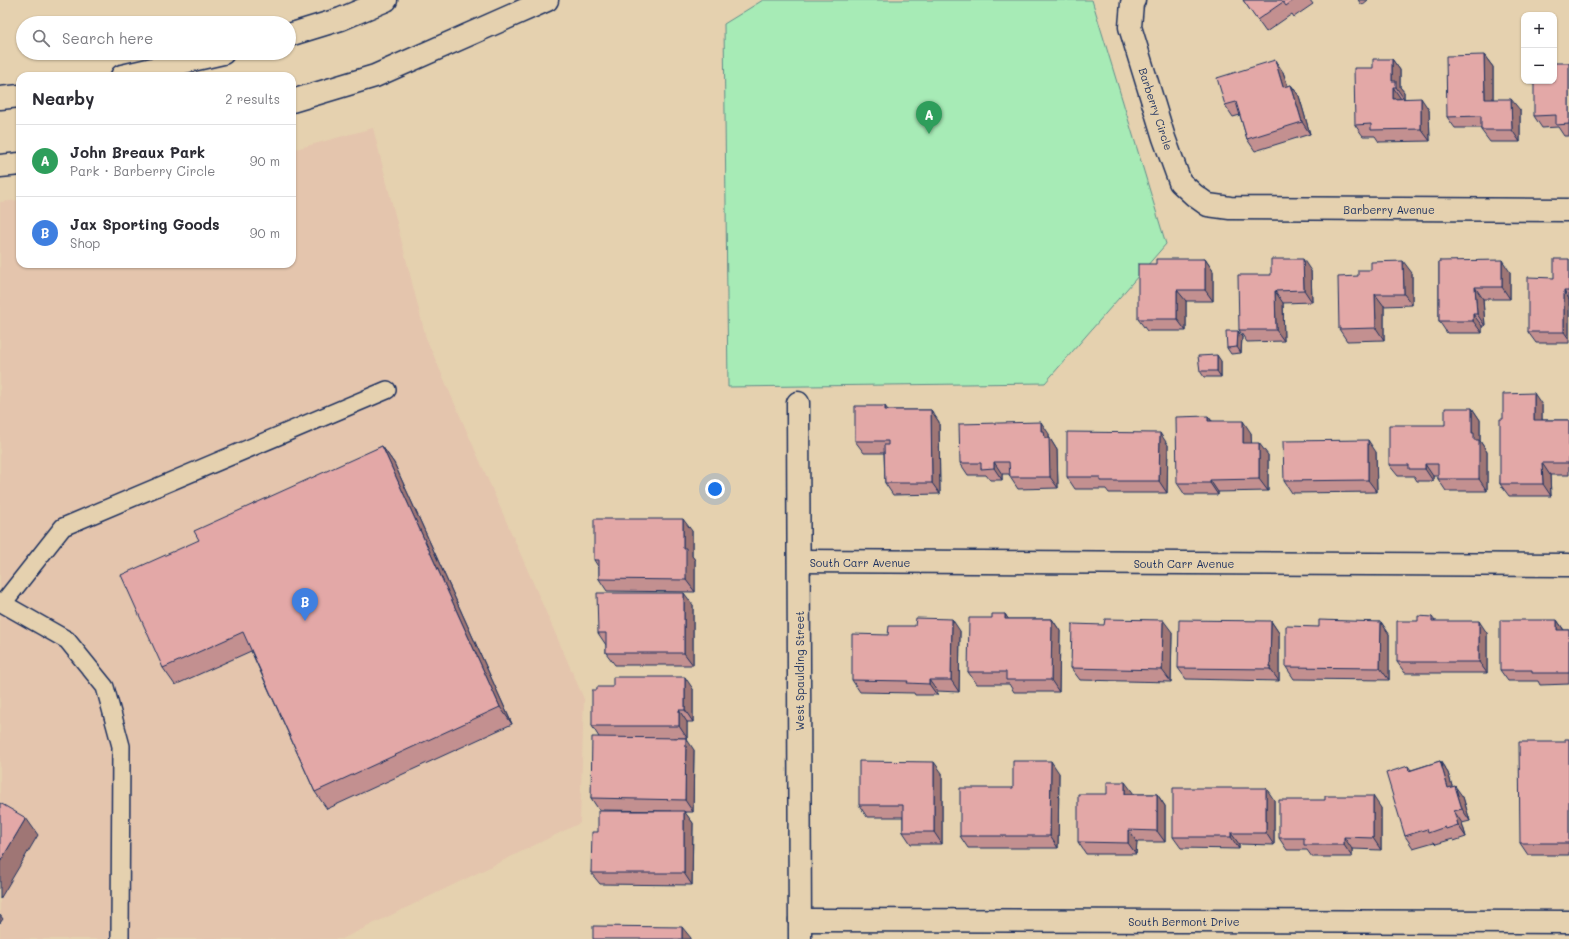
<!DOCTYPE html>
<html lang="en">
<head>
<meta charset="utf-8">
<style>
  body { margin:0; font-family:Mali,sans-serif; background:#f7f7f7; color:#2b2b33 }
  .controls { position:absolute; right:12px; top:12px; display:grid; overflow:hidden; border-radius:8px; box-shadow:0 1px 3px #0004 }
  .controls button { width:36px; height:36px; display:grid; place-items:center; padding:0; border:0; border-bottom:1px solid #e1e1e2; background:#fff; color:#2b2b33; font:20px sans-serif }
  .you { position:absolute; left:715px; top:489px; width:14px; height:14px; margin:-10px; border:3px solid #fff; border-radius:50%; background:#1a73e8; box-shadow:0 0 0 6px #1a73e833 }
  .badge { display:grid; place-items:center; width:26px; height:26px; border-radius:50%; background:#1f6fb2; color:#fff; font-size:13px; font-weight:700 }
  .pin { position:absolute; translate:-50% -33px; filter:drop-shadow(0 1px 2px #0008) }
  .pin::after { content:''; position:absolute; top:21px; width:14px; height:12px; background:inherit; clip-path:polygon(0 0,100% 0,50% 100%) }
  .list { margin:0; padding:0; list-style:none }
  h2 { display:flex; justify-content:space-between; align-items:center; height:52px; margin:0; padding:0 16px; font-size:17px }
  h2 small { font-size:13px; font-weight:400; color:#7c7c81 }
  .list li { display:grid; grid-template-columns:26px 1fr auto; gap:12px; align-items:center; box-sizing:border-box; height:72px; padding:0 16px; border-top:1px solid #e1e1e2 }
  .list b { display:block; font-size:15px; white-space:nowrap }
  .list p { margin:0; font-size:13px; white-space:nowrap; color:#7c7c81 }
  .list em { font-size:13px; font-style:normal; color:#7c7c81 }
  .icon { flex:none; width:22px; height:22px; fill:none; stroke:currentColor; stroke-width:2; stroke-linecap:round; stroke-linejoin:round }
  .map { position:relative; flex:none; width:1569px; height:939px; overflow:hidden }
  .search { position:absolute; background:#fff; box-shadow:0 1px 3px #0004; left:16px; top:16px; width:280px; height:44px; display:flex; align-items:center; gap:10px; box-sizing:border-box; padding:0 14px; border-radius:22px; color:#7c7c81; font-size:15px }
  .panel { position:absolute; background:#fff; box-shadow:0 1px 3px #0004; left:16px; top:72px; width:280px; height:196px; border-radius:12px }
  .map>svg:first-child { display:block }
</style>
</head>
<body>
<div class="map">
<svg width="1569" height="939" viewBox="0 0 1569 939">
  <rect width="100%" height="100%" fill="#e5d1af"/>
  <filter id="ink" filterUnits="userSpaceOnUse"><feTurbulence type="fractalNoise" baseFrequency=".025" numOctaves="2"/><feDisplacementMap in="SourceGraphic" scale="8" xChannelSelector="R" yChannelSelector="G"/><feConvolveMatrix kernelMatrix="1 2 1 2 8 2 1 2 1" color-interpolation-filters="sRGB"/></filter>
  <g filter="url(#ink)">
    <polygon fill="#e4c5ad" points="373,128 426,338 584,699 580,823 342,939 0,939 0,202 20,200 20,264 292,264 292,150"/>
    <polygon fill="#a7ebb6" stroke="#618d8a" points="763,0 1092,0 1166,244 1045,383 728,387 724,24"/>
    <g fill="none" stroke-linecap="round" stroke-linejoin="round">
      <g stroke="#1b2f5e" stroke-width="20">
        <g id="lane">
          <polyline points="0,602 67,640 105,687 121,746 120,939"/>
          <polyline points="3,603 63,527 387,390"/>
        </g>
      </g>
      <g stroke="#1b2f5e" stroke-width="25">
        <g id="street">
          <polyline points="1134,0 1132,3 1130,27 1164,138 1180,182 1194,195 1208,205 1230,208 1569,210"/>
          <polyline points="798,403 800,939"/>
          <polyline points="799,561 1569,565"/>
          <polyline points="800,920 1569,922"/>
        </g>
      </g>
      <g stroke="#1b2f5e" stroke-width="25">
        <g id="primary">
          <polyline points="289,35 341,19 386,0"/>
          <polyline points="122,76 223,53"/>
          <polyline points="0,98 20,96"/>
          <polyline points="292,101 375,76 547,0"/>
          <polyline points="0,166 20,164"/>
        </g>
      </g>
      <use href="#lane" stroke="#e5d1af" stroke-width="17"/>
      <use href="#street" stroke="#e5d1af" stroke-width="22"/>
      <use href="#primary" stroke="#e5d1af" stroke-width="22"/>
    </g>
    <g fill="#c39090" stroke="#1b2f5e">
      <polygon points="1243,0 1310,0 1313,4 1294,17 1292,14 1266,32"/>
      <polygon points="1358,0 1368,0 1362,5"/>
      <polygon points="1484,55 1493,67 1493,99 1520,110 1520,142 1490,142 1481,130 1481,128 1455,128 1447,117"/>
      <polygon points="1392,59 1400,70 1400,87 1404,92 1404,98 1429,110 1430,141 1379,142 1375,136 1363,136 1355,125 1373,68"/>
      <polygon points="1569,63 1569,136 1564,136 1558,127 1542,128 1534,116"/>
      <polygon points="1283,72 1288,86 1291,85 1299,96 1310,134 1255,151 1247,139 1240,115 1233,117 1225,105"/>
      <polygon points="1205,259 1213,271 1213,301 1186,301 1186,331 1147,331 1138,319 1156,264"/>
      <polygon points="1569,259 1569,343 1536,343 1528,332 1554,278"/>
      <polygon points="1439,261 1510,272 1510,299 1483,299 1485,326 1482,326 1482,333 1447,333 1439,321"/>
      <polygon points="1311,271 1312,302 1283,303 1284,341 1247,342 1239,330 1271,275"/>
      <polygon points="1412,273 1412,305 1384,306 1384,340 1347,341 1339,329 1358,276"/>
      <polygon points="1238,331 1242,337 1241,353 1231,354 1227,348"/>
      <polygon points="1221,361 1221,377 1204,377 1200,371"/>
      <polygon points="1542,405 1542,420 1569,420 1569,475 1550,475 1551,496 1509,496 1500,484 1503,419"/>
      <polygon points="1472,408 1480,420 1480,441 1487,452 1487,491 1446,491 1438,479 1438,476 1433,476 1433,481 1417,481 1414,476 1398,476 1389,465 1445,425"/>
      <polygon points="888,410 931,410 939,422 940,494 893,495 885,483 884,453 864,453 855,441"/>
      <polygon points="1208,416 1212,421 1251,433 1251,443 1268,455 1268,491 1218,492 1218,495 1185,495 1177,483"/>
      <polygon points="1049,434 1049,437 1057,450 1058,488 1018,489 1010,477 1009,474 1002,474 1002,480 990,480 986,475 968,475 960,463"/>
      <polygon points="1168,445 1167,493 1109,493 1106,489 1075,489 1067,477"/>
      <polygon points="382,446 394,463 512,724 327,809 315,792 251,651 175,685 163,668 199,540"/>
      <polygon points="1376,452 1377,492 1292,493 1284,481"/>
      <polygon points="692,531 692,556 695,560 695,592 607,591 599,579 599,568 594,560"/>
      <polygon points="693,605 693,665 615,665 606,653 606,645 598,633"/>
      <polygon points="1005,614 1008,619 1052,619 1060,631 1059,692 1014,692 1009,684 977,684 968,672 992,618"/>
      <polygon points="1432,617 1435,621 1487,633 1487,673 1405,673 1397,662 1418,621"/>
      <polygon points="1557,620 1564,630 1569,630 1569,684 1540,685 1538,681 1508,681 1500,670"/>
      <polygon points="1271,621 1279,633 1279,681 1186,679 1178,668"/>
      <polygon points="1381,622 1389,634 1389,680 1294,679 1286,667 1319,627"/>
      <polygon points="1104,625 1172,632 1171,682 1080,680 1071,668"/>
      <polygon points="960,631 959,692 937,691 937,695 915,695 914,693 860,692 852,680 888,635"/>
      <polygon points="613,687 693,689 693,722 687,722 687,738 673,738 694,750 693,812 684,812 693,823 692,885 600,884 591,873 598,832 672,811 599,810 591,798 599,737 592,726 597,690"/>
      <polygon points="1569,739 1569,855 1528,855 1520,843 1565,742"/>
      <polygon points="1440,761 1448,773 1452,786 1463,797 1470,821 1462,823 1466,837 1454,841 1453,839 1436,844 1434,842 1413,848 1405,836 1408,766 1411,770"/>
      <polygon points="942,773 942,844 911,844 903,832 903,817 867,817 859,805"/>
      <polygon points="1059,773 1058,848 968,848 960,836 1013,788"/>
      <polygon points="1134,794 1157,794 1165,806 1165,842 1137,842 1136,854 1086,854 1078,842"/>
      <polygon points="1274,800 1274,845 1239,844 1239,849 1181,848 1173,837"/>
      <polygon points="1325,800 1381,808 1381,850 1352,849 1352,857 1312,857 1307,850 1287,850 1279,838"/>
    </g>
    <g fill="#9f7675" stroke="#1b2f5e">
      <polygon points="1484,55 1493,67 1493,111 1485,99"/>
      <polygon points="1392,59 1400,70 1400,87 1404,92 1404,99 1392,81"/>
      <polygon points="1275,60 1283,72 1292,99 1283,87"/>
      <polygon points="1291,85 1299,96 1310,134 1302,122"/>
      <polygon points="1393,87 1401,99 1393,99"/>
      <polygon points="1421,98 1429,110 1430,141 1421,129"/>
      <polygon points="1511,99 1520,110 1520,142 1512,130"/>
      <polygon points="1205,259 1213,271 1213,301 1205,290"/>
      <polygon points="1303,259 1311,271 1312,302 1304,290"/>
      <polygon points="1502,260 1510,272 1510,299 1502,287"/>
      <polygon points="1403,261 1412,273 1412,305 1404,294"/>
      <polygon points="1475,287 1483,299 1485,326 1477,314"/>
      <polygon points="1177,290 1186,301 1186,331 1177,319"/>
      <polygon points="1275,291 1283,303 1284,341 1276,330"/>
      <polygon points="1564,291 1569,299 1569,339 1564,332"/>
      <polygon points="1375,294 1384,306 1384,340 1376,328"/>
      <polygon points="1473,314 1482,326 1482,333 1473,321"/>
      <polygon points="1238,331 1242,337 1241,353 1237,347"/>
      <polygon points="1217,355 1221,361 1221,377 1217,371"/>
      <polygon points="1534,393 1542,405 1542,432 1534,420"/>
      <polygon points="885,406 893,417 885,410"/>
      <polygon points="1472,408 1480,420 1480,441 1487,452 1487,491 1479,479 1472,433"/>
      <polygon points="931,410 939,422 940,494 932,483"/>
      <polygon points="1208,416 1216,428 1208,421"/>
      <polygon points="1243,421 1251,433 1252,455 1243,443"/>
      <polygon points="1041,422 1049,434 1049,437 1057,450 1058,488 1050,477 1041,431"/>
      <polygon points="1160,433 1168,445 1167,493 1159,481"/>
      <polygon points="1368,440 1376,452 1377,492 1368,480"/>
      <polygon points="1259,443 1268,455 1268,491 1259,479"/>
      <polygon points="382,446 394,463 512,724 500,707"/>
      <polygon points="994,462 1002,474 1002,480 994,468"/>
      <polygon points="1542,463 1550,475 1551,496 1543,484"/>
      <polygon points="1425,464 1433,476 1433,481 1425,469"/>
      <polygon points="1210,480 1218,492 1218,495 1210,483"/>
      <polygon points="683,519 692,531 692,556 695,560 695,592 686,580 683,548"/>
      <polygon points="684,593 693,605 693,665 684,653"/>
      <polygon points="1005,614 1013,626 1005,619"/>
      <polygon points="952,619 960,631 959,692 951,680"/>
      <polygon points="1052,619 1060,631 1059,692 1051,680"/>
      <polygon points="1163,620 1172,632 1171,682 1162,670"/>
      <polygon points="1557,620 1565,632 1557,630"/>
      <polygon points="1271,621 1279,633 1279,681 1270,669"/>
      <polygon points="1479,621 1487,633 1487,673 1479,662"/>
      <polygon points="1381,622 1389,634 1389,680 1380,668"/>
      <polygon points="685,677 693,689 693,722 685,710"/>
      <polygon points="929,680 937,691 937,695 929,684"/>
      <polygon points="679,710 687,722 687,738 679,726"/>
      <polygon points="686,738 694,750 693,812 685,800"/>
      <polygon points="1051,761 1059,773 1058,848 1050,836"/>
      <polygon points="1440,761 1448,773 1456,799 1448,788"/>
      <polygon points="934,762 942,773 942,844 934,832"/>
      <polygon points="1125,782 1134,794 1125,794"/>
      <polygon points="1455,786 1463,797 1470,821 1462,809"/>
      <polygon points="1266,788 1274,800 1274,845 1266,833"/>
      <polygon points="1157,794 1165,806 1165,842 1157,831"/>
      <polygon points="1373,796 1381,808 1381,850 1373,838"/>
      <polygon points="684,811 693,823 692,885 684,873"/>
      <polygon points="1454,811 1462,823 1466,837 1458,825"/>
      <polygon points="26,818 38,835 0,899 0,862"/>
      <polygon points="1128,830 1137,842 1136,854 1128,843"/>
      <polygon points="1231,833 1239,844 1239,849 1231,837"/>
      <polygon points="1344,837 1352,849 1352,857 1344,845"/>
      <polygon points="0,915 3,919 0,923"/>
      <polygon points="682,927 691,938 691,939 682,939"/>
    </g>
    <g fill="#e3a8a7" stroke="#1b2f5e">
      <polygon points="1243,0 1294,0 1286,6 1283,2 1257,20"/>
      <polygon points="1484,55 1485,99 1511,99 1512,130 1481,130 1481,116 1447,117 1446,56"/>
      <polygon points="1373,59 1392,59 1392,81 1396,81 1396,87 1393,87 1393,99 1421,98 1421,129 1371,130 1371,124 1355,125 1354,68 1373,68"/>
      <polygon points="1275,60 1283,87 1291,85 1302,122 1247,139 1236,102 1225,105 1217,78"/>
      <polygon points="1554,63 1569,63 1569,124 1556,125 1556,115 1534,116 1534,81 1554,81"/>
      <polygon points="1156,259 1205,259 1205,290 1177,290 1177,319 1138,319 1138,264 1156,264"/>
      <polygon points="1271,259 1303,259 1304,290 1275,291 1276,330 1239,330 1238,275 1271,275"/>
      <polygon points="1554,259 1569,259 1569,291 1564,291 1564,332 1528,332 1528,277 1554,278"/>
      <polygon points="1502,260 1502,287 1475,287 1477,314 1473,314 1473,321 1439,321 1439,261"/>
      <polygon points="1403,261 1404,294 1375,294 1376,328 1339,329 1338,277 1358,276 1358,270 1371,270 1371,262"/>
      <polygon points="1226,331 1238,331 1237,347 1227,348"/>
      <polygon points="1217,355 1217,371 1200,371 1198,356"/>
      <polygon points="1534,393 1534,420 1569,420 1569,463 1542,463 1543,484 1500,484 1500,419 1503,419 1503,394"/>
      <polygon points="855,406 885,406 885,410 931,410 932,483 885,483 884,445 888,445 888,441 855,441"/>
      <polygon points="1445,408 1472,408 1472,433 1474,433 1474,440 1479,440 1479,479 1438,479 1438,464 1425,464 1425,469 1409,469 1409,465 1389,465 1389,425 1445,425"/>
      <polygon points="1208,416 1208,421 1243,421 1243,443 1259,443 1259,479 1210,480 1210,483 1177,483 1176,417"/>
      <polygon points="1041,422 1041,431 1044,431 1045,438 1049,438 1050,477 1010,477 1009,462 994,462 994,468 981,469 981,463 960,463 959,424"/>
      <polygon points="1067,432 1160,433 1159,481 1100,481 1100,477 1067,477"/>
      <polygon points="1368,440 1368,480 1284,481 1283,441"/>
      <polygon points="382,446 500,707 315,792 243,632 163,668 121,575 199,540 194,531"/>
      <polygon points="594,519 683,519 683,548 686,548 686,580 599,579 599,560 594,560"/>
      <polygon points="597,593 684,593 684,653 606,653 606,633 598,633"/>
      <polygon points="992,614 1005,614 1005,619 1052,619 1051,680 1006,680 1006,672 968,672 969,618 992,618"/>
      <polygon points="1418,616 1432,617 1432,621 1479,621 1479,662 1397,662 1397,621 1418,621"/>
      <polygon points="916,618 952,619 951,680 929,680 929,684 907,683 908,681 852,680 852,634 888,635 889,626 915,626"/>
      <polygon points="1105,619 1163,620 1162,670 1071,668 1072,624 1104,625"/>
      <polygon points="1179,620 1271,621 1270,669 1178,668"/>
      <polygon points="1319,620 1381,622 1380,668 1286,667 1286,626 1319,627"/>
      <polygon points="1500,620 1557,620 1557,630 1569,630 1569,673 1532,673 1532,670 1500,670"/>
      <polygon points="613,677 685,677 685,710 679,710 679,726 592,726 592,690 597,690 597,687 613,687"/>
      <polygon points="592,737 686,738 685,800 591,798"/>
      <polygon points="1565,739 1569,739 1569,843 1520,843 1519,742 1565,742"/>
      <polygon points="859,761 934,762 934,832 903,832 903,805 859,805"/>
      <polygon points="1013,761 1051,761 1050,836 960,836 960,788 1013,788"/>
      <polygon points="1440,761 1448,788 1455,786 1462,809 1454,811 1458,825 1446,829 1445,827 1428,833 1427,829 1405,836 1386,773 1408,766 1409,771"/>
      <polygon points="1107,782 1125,782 1125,794 1157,794 1157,831 1128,830 1128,843 1078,842 1078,794 1107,794"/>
      <polygon points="1173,788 1266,788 1266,833 1231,833 1231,837 1173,837"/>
      <polygon points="1325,796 1373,796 1373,838 1344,837 1344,845 1304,845 1304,838 1279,838 1279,800 1325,800"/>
      <polygon points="0,803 26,818 0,862"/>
      <polygon points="598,811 684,811 684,873 591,873 592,832 598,832"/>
      <polygon points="593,926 682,927 682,939 593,939"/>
    </g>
  </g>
  <g text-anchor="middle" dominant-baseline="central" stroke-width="3.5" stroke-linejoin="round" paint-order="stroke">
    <g font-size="11" fill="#1b2f5e" stroke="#e5d1af">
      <text transform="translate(1156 109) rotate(72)">Barberry Circle</text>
      <text x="1389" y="209">Barberry Avenue</text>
      <text x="860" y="562">South Carr Avenue</text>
      <text x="1184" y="563">South Carr Avenue</text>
      <text transform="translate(799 671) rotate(-90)">West Spaulding Street</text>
      <text x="1184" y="921">South Bermont Drive</text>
    </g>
  </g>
</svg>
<div class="controls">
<button>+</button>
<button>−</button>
</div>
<div class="you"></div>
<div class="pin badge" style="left:929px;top:134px;background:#2e9e5b">A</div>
<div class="pin badge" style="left:305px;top:621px;background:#3f7fe0">B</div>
<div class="search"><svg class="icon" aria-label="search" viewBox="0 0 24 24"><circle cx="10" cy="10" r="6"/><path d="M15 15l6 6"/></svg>Search here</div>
<section class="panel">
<h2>Nearby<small>2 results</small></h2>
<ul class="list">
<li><span class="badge" style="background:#2e9e5b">A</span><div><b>John Breaux Park</b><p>Park · Barberry Circle</p></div><em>90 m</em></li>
<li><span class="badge" style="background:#3f7fe0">B</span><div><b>Jax Sporting Goods</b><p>Shop</p></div><em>90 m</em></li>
</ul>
</section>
</div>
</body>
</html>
